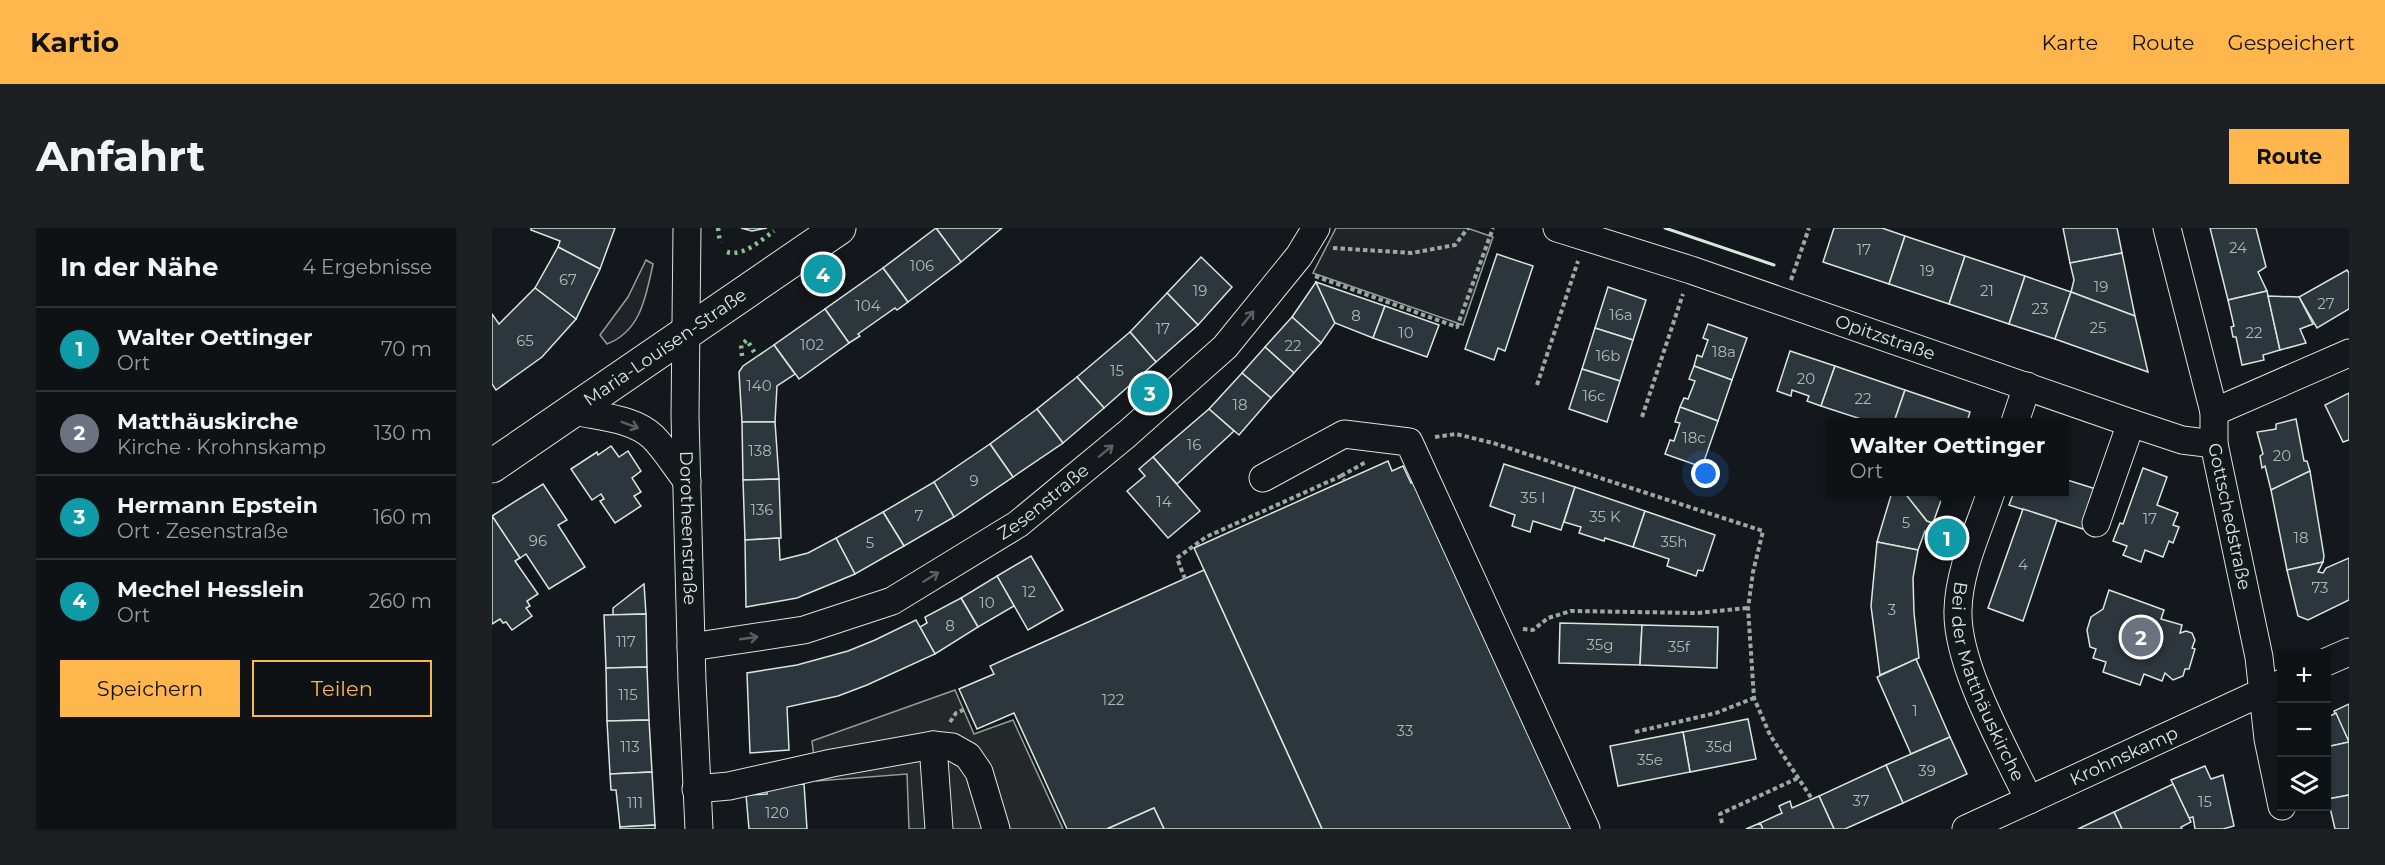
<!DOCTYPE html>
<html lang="de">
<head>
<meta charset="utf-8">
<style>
  body { margin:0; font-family:Montserrat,sans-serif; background:#1d2022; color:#f1f3f6 }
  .controls { position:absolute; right:18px; bottom:18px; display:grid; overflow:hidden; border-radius:0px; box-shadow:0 2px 4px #0004 }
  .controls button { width:54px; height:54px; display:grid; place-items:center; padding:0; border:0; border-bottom:2px solid #2f3234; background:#0f1215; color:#f1f3f6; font:30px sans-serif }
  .you { position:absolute; left:1214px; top:246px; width:21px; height:21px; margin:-15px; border:4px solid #fff; border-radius:50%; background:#1a73e8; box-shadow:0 0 0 9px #1a73e833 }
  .badge { display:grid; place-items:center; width:39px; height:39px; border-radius:50%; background:#ffb74d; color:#fff; font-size:20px; font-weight:700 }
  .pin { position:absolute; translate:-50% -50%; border:3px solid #fff; box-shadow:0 2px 6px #0006 }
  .popup { position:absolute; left:1334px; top:190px; width:243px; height:78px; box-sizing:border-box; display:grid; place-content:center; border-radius:0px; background:#0f1215; filter:drop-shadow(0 2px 4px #0005); font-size:20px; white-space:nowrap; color:#9b9ea0 }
  .popup b { font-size:22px; color:#f1f3f6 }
  .popup::after { content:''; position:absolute; left:50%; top:100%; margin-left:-12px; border:12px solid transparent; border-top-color:#0f1215 }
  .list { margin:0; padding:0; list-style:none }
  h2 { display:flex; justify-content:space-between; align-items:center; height:78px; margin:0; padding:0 24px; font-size:26px }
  h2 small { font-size:20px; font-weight:400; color:#9b9ea0 }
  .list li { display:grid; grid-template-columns:39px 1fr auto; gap:18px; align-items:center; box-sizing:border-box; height:84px; padding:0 24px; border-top:2px solid #2f3234 }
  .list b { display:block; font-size:22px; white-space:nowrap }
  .list p { margin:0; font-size:20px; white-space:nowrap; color:#9b9ea0 }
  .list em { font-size:20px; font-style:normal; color:#9b9ea0 }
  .actions { display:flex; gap:12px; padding:18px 24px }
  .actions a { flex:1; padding:14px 0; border:2px solid #ffb74d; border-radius:0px; text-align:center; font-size:21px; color:#ffb74d }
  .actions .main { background:#ffb74d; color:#111 }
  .icon { flex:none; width:33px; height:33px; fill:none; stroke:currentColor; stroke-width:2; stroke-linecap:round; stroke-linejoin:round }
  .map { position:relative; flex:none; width:1857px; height:601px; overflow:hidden; border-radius:0px }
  header { display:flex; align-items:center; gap:36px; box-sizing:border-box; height:84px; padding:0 30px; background:#ffb74d; color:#111 }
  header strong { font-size:28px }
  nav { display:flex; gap:33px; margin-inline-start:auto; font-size:21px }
  .intro { display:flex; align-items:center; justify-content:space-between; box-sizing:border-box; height:144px; padding:0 36px }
  h1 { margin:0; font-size:42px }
  .button { padding:15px 27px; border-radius:0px; background:#ffb74d; color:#111; font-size:21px; font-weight:700 }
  main { display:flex; gap:36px; padding:0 36px }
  aside { flex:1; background:#0f1215; border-radius:0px; box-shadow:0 2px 4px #0004 }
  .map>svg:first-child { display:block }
</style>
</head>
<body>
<header>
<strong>Kartio</strong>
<nav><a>Karte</a><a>Route</a><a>Gespeichert</a></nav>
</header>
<div class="intro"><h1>Anfahrt</h1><a class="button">Route</a></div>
<main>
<aside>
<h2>In der Nähe<small>4 Ergebnisse</small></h2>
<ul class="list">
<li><span class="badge" style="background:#0f9aa8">1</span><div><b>Walter Oettinger</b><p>Ort</p></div><em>70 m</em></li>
<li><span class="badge" style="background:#6b7280">2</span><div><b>Matthäuskirche</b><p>Kirche · Krohnskamp</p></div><em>130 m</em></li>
<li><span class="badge" style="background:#0f9aa8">3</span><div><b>Hermann Epstein</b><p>Ort · Zesenstraße</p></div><em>160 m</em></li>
<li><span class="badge" style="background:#0f9aa8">4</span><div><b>Mechel Hesslein</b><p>Ort</p></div><em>260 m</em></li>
</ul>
<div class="actions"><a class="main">Speichern</a><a>Teilen</a></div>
</aside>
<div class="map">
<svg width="1857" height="601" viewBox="0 0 1857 601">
  <rect width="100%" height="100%" fill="#14181c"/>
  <g fill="#202428" stroke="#939e99" stroke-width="1.5">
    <polygon points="844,0 975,0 1001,9 971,97 821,45"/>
    <path d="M154 32 161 36C154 68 149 103 115 116L108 107 136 69Z"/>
  </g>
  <polygon fill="#24282b" stroke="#939e99" stroke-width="1.5" points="463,462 482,506 521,492 571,601 417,601 415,546 325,553 320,513"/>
  <g fill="#2c363c" stroke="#d8e6dc" stroke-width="1.5">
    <polygon points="39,0 123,0 108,41 66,19 68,13 39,2"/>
    <polygon points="249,0 275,0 260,3"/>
    <polygon points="444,0 510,0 469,34"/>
    <polygon points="444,0 469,34 416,74 391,40"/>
    <polygon points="1342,0 1390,0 1413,8 1397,56 1331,34"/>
    <polygon points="1571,0 1625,0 1630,25 1578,35"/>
    <polygon points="1718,0 1764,0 1774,39 1766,44 1775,63 1736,72"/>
    <polygon points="1413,8 1473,28 1457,76 1397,56"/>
    <polygon points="66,19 108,41 84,91 43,60"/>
    <polygon points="1630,25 1643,88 1579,64 1582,52 1578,35"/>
    <polygon points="1005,26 1041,38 1013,123 1006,120 1002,132 973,121"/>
    <polygon points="1473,28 1533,48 1517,96 1457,76"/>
    <polygon points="709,29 740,59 706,97 675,65"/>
    <polygon points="391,40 416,74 405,82 403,80 366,106 368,108 357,115 333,81"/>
    <polygon points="1855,42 1857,45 1857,81 1825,100 1807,69"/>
    <polygon points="1533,48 1579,64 1563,111 1517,96"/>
    <polygon points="824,54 843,95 829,115 800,89"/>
    <polygon points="824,54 893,78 881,110 843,95"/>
    <polygon points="1116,59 1154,72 1141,112 1103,100"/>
    <polygon points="43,60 84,91 50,129 4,162 0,156 0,86 7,96"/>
    <polygon points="1775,63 1788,122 1771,127 1772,132 1750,137 1744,109 1741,109 1739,99 1742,98 1736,72"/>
    <polygon points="1579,64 1643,88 1656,144 1563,111"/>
    <polygon points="675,65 706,97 664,134 638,104"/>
    <polygon points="1776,68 1807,69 1821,96 1808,101 1814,115 1788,122"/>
    <polygon points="893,78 947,97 935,129 881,110"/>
    <polygon points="333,81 357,115 307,151 282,117"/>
    <polygon points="800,89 829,115 802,145 773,119"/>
    <polygon points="1216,96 1255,110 1240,152 1202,138 1205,127 1210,129 1216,112 1211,110"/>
    <polygon points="1103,100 1141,112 1128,153 1090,141"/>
    <polygon points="638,104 664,134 612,180 585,149"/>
    <polygon points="282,117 303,146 285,158 283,194 250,194 247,144 251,138"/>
    <polygon points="773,119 802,145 779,170 750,145"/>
    <polygon points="1298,123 1343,138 1329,178 1315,173 1317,168 1300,162 1299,168 1285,163"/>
    <polygon points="1202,138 1240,152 1226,193 1188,179 1192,170 1196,171 1203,153 1197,151"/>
    <polygon points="1343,138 1413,162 1402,194 1378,194 1329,178"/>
    <polygon points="1090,141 1128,153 1115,194 1077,181"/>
    <polygon points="750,145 779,170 747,207 717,181"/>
    <polygon points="585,149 612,180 571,215 545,181"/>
    <polygon points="1413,162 1478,184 1475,194 1402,194"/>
    <polygon points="1857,165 1857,212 1851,214 1833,177"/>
    <polygon points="1188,179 1226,193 1210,239 1173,226 1178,212 1182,213 1188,195 1183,194"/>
    <polygon points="545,181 571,215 521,249 498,216"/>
    <polygon points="717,181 742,203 685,256 661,229"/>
    <polygon points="1804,191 1812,233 1815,233 1818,243 1779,262 1773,238 1770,240 1768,228 1771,226 1765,204 1784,201 1784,196"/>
    <polygon points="250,194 283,194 287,251 251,252"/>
    <polygon points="498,216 521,249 462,289 442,254"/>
    <polygon points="119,218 127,229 136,223 149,243 140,250 149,264 142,268 149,278 123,295 108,273 112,271 109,266 100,272 79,241 105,224 106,227"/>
    <polygon points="661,229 708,283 676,310 635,263 653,248 647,241"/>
    <polygon points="896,233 900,243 911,238 919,255 927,252 1086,601 830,601 702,320"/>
    <polygon points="1012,236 1083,259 1069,302 1041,293 1038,304 1020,298 1023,287 998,278"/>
    <polygon points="1651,240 1675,249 1665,277 1686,285 1681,297 1687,299 1681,315 1677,313 1671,329 1653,322 1649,334 1631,327 1635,318 1621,313 1628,295 1631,296"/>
    <polygon points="1818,243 1832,328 1831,334 1795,342 1779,262"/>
    <polygon points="287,251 289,310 253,312 251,252"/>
    <polygon points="1572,251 1604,261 1591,301 1517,277 1522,264 1572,264"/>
    <polygon points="442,254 462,289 412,318 391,284"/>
    <polygon points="51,256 75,292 66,297 93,339 57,361 34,326 28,330 0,288"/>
    <polygon points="1083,259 1153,283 1141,319 1113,310 1112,313 1087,305 1089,299 1072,294"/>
    <polygon points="1400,264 1412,264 1435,293 1441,295 1438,305 1433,303 1426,322 1385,314"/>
    <polygon points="1412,264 1452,264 1441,295 1435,293"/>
    <polygon points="1531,281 1565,292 1531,393 1496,380"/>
    <polygon points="1153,283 1223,307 1211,343 1206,342 1204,348 1175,338 1177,331 1141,319"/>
    <polygon points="391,284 412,318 363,346 344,310"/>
    <polygon points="0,288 28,330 23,333 46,366 35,373 38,378 34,380 40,388 20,402 14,394 11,395 8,391 0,396"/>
    <polygon points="287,310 288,332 316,325 344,310 363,346 305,370 254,379 253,312"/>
    <polygon points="1385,314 1426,322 1421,350 1422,385 1427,430 1388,447 1379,378"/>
    <polygon points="539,328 571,382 536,402 505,348"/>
    <polygon points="1857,330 1857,372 1816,392 1806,388 1795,342 1831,334 1826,344 1831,345 1834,340"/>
    <polygon points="712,342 830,601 672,601 662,580 615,601 575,601 522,485 485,501 467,461 502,446 498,438"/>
    <polygon points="505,348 522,378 486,399 469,370"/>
    <polygon points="152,356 154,386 121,387 121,380"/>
    <polygon points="1617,362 1672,382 1669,391 1690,397 1688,405 1694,403 1700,405 1703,412 1700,420 1703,421 1697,441 1693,441 1691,448 1681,452 1673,445 1670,453 1652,446 1648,457 1611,444 1614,434 1601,430 1604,421 1598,419 1595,402 1599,389 1611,381"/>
    <polygon points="469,370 486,399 443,426 428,399 435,395 433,389"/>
    <polygon points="154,386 155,439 114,440 112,387"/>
    <polygon points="424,392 443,426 375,457 346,468 295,479 297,522 258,525 255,445 305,437 356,423 383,412"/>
    <polygon points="1068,395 1150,397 1148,437 1067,435"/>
    <polygon points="1150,397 1226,399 1225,440 1148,437"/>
    <polygon points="1424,431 1458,509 1419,526 1385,449"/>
    <polygon points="155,439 157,492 115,493 114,440"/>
    <polygon points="1857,476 1857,514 1842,483"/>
    <polygon points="1844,485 1857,514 1834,519 1834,490"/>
    <polygon points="1256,491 1264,531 1198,544 1191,504"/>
    <polygon points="157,492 160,544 118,546 115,493"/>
    <polygon points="1191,504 1198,544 1126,558 1118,518"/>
    <polygon points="1458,509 1475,546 1411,575 1394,537"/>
    <polygon points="1857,514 1857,567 1836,571 1834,519"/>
    <polygon points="1394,537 1411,575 1353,601 1342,601 1327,568"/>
    <polygon points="1713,538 1719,551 1731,547 1742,598 1731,601 1703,601 1701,589 1697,590 1681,556 1679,552"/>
    <polygon points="160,544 163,597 128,599 124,562 119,562 118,546"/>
    <polygon points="312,556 315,601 257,601 254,567 275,566 275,559"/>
    <polygon points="1681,556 1699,594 1689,599 1690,601 1630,601 1622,584"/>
    <polygon points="1857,567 1857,601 1843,601 1836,571"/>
    <polygon points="1327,568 1342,601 1271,601 1268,595 1290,585 1287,578 1298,573 1300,580"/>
    <polygon points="662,580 672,601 615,601"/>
    <polygon points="1622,584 1630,601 1586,601"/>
    <polygon points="1268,595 1271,601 1254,601"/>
    <polygon points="163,597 163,601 128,601 128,599"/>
  </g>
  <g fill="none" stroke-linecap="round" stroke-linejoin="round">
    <g stroke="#d8e6dc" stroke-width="29">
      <g id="minor">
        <path id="s1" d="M195 0 193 188 200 453 207 601"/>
        <path id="s2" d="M1065 0 1199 42 1639 195 1690 212 1722 216"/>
        <path id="s3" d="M1675 0 1722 184V216L1767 429 1776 511 1790 578"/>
        <path d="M82 183C107 189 141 190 161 209 174 222 184 239 195 253"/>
        <polyline points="1722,184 1857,125"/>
        <polyline points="1523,194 1535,158"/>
        <polyline points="771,250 852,206 917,214 1094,601"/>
        <path id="s4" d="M1499 264C1487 301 1467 341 1466 382 1464 437 1513 521 1537 572"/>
        <polyline points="1604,295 1639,195"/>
        <path id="s5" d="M199 419 312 402 400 373 526 296 635 206 733 119 807 28 824 0"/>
        <polyline points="1834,434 1857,424"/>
        <polyline points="441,517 447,601"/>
        <polyline points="204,561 237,558 340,535 441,517 460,519 476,528 487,544 504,601"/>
        <path id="s6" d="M1474 601 1790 455"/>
      </g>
    </g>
    <g stroke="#d8e6dc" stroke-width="35">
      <g id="major">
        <path id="s7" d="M0 238 347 0"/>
      </g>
    </g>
    <g stroke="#9da8a2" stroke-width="4" stroke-dasharray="4.5 3" stroke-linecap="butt">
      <polyline points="841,20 920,25 963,17 976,0"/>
      <polyline points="823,48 965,99 1001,0"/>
      <polyline points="1299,52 1317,0"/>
      <polyline points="1045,157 1086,33"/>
      <polyline points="1150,189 1191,66"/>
      <polyline points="943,209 964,206 1001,215 1271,303 1261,344 1256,380 1262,470 1278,507 1320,571"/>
      <polyline points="849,248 874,234"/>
      <polyline points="693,351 685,330 714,309 849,248 852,252"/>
      <polyline points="1031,401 1041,402 1056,390 1079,383 1205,385 1256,380"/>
      <polyline points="458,494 464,485 476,480"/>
      <polyline points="1143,504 1224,485 1262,470"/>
      <polyline points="1230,595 1228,586 1306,550"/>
    </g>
    <use href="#minor" stroke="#14181c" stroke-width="27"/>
    <use href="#major" stroke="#14181c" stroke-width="33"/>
    <g stroke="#8ac095" stroke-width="4.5" stroke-dasharray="3 4.5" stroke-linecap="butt">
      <polyline points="226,0 228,15"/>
      <path d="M235 24C251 29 269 12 282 3"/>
      <polyline points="250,128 249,117 255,112 265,129"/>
    </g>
    <polyline stroke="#d8e6dc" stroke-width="3" points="1173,0 1282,37"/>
  </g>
  <defs><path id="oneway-shaft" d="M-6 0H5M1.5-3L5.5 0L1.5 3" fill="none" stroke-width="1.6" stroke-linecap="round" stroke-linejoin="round" transform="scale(1.5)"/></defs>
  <g stroke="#59605f">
    <use href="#oneway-shaft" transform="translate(756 90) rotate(-51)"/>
    <use href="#oneway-shaft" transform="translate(138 197) rotate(21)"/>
    <use href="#oneway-shaft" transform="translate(614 223) rotate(-39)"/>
    <use href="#oneway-shaft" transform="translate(439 349) rotate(-32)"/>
    <use href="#oneway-shaft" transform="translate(257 410) rotate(-8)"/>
  </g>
  <g text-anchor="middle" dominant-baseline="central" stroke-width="4.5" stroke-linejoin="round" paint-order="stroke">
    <g font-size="15" fill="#adbab4">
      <text x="1746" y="19">24</text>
      <text x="1372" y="21">17</text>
      <text x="430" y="37">106</text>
      <text x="1435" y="42">19</text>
      <text x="76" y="51">67</text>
      <text x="1609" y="58">19</text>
      <text x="708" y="62">19</text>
      <text x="1495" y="62">21</text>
      <text x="1834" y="75">27</text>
      <text x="376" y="77">104</text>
      <text x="1548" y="80">23</text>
      <text x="1129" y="86">16a</text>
      <text x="864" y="87">8</text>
      <text x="1606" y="99">25</text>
      <text x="671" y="100">17</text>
      <text x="914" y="104">10</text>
      <text x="1762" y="104">22</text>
      <text x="33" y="112">65</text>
      <text x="320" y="116">102</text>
      <text x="801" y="117">22</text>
      <text x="1232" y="123">18a</text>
      <text x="1116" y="127">16b</text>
      <text x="625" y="142">15</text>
      <text x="1314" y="150">20</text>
      <text x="267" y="157">140</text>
      <text x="1102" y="167">16c</text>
      <text x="1371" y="170">22</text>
      <text x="748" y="176">18</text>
      <text x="1202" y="209">18c</text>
      <text x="702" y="216">16</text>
      <text x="268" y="222">138</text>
      <text x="1790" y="227">20</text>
      <text x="482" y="252">9</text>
      <text x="1041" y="269">35 I</text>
      <text x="672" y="273">14</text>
      <text x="270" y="281">136</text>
      <text x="427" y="287">7</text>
      <text x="1113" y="288">35 K</text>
      <text x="1658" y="290">17</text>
      <text x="1414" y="294">5</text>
      <text x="1809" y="309">18</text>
      <text x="46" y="312">96</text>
      <text x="1182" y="313">35h</text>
      <text x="378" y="314">5</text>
      <text x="1531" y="336">4</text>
      <text x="1828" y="359">73</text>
      <text x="537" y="363">12</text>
      <text x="495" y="374">10</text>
      <text x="1400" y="381">3</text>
      <text x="458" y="397">8</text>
      <text x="134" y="413">117</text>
      <text x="1108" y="416">35g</text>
      <text x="1187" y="418">35f</text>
      <text x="136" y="466">115</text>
      <text x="621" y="471">122</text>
      <text x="1423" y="482">1</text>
      <text x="913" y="502">33</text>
      <text x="138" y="518">113</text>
      <text x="1227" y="518">35d</text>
      <text x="1158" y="531">35e</text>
      <text x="1435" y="542">39</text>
      <text x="1369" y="572">37</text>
      <text x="1713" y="573">15</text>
      <text x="143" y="574">111</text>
      <text x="285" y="584">120</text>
    </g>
    <g font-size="18" fill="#d8e6dc" stroke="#14181c">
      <text stroke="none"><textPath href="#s2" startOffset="346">Opitzstraße</textPath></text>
      <text stroke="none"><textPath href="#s7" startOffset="210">Maria-Louisen-Straße</textPath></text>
      <text stroke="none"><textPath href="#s5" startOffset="388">Zesenstraße</textPath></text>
      <text stroke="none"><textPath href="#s3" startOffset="296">Gottschedstraße</textPath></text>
      <text stroke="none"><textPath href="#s1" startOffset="300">Dorotheenstraße</textPath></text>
      <text stroke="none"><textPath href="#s4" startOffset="200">Bei der Matthäuskirche</textPath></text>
      <text stroke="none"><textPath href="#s6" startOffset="174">Krohnskamp</textPath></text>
    </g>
  </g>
</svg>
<div class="controls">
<button>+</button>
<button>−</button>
<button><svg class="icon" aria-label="layers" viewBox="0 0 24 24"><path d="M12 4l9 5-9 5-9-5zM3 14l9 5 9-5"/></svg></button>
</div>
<div class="you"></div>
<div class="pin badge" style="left:1455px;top:310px;background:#0f9aa8">1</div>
<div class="popup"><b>Walter Oettinger</b>Ort</div>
<div class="pin badge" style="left:1649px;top:409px;background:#6b7280">2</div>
<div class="pin badge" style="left:658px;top:165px;background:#0f9aa8">3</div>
<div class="pin badge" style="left:331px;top:46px;background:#0f9aa8">4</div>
</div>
</main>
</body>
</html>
